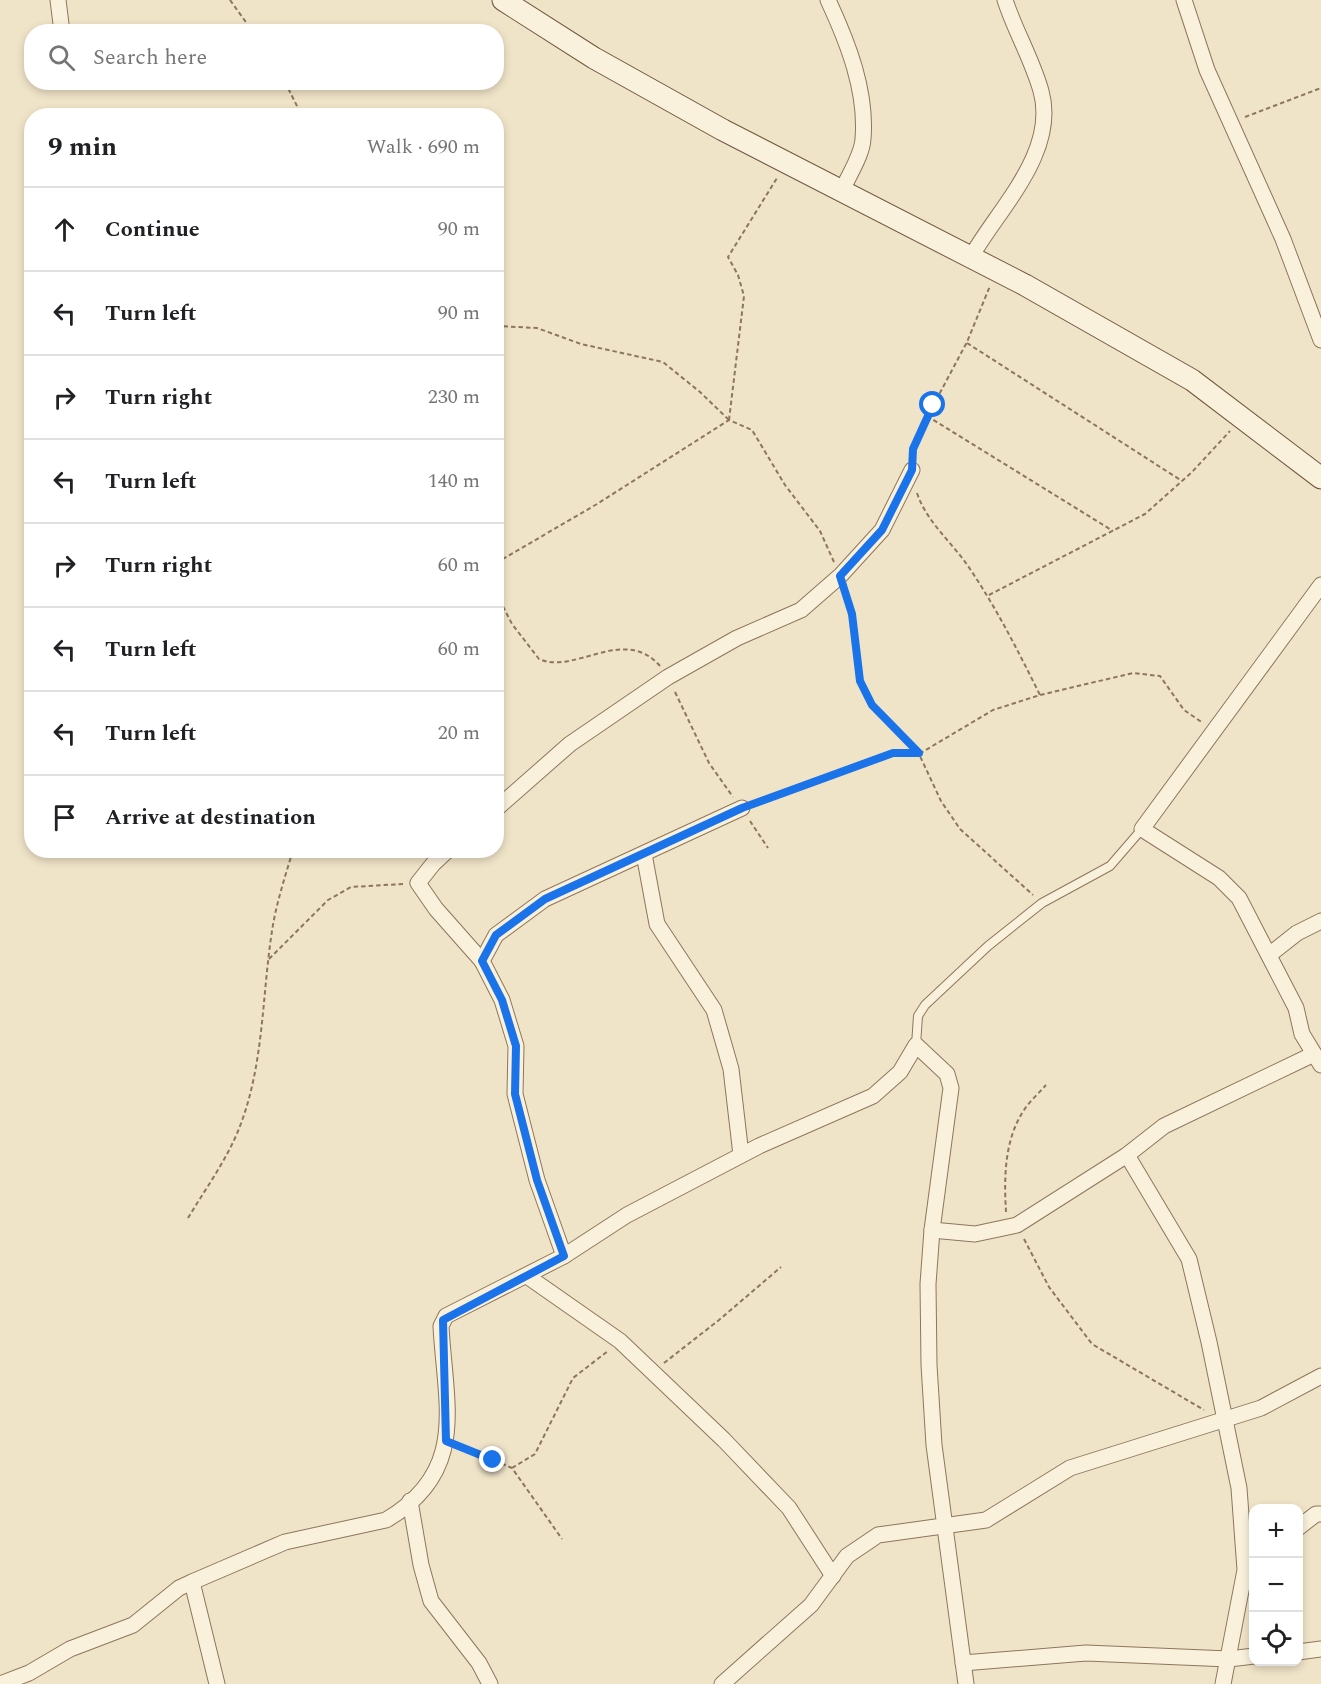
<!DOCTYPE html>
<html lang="en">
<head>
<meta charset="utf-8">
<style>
  body { margin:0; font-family:Spectral,serif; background:#f6f6f6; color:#202124 }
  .controls { position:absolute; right:18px; bottom:18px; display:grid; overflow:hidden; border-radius:12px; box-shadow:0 3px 9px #0003 }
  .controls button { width:54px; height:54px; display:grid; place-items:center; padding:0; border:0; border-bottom:2px solid #e0e0e0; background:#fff; color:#202124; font:30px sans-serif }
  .stop { position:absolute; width:18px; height:18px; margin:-14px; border:4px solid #1a73e8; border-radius:50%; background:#fff }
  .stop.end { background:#1a73e8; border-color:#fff; box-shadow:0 2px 6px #0008 }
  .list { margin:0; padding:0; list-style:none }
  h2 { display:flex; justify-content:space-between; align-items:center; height:78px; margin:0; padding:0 24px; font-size:26px }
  h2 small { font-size:20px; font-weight:400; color:#757577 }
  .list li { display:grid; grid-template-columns:39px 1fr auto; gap:18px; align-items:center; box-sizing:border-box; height:84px; padding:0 24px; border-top:2px solid #e0e0e0 }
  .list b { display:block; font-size:22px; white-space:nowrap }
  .list em { font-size:20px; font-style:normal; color:#757577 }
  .icon { flex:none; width:33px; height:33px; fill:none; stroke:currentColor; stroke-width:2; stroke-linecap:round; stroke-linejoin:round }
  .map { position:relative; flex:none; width:1321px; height:1684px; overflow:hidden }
  .search { position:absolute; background:#fff; box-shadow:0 3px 9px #0003; left:24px; top:24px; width:480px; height:66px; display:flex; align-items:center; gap:15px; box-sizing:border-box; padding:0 21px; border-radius:24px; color:#757577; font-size:22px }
  .panel { position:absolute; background:#fff; box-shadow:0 3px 9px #0003; left:24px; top:108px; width:480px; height:750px; border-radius:24px }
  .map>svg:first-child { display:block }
</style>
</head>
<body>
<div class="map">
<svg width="1321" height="1684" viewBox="0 0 1321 1684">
  <rect width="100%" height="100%" fill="#f0e4c8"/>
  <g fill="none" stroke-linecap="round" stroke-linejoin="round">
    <g stroke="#8d765c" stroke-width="10">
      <polyline id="service" points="916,1045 918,1016 925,1005 988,946 1042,903 1110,866 1142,829"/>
    </g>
    <g stroke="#8d765c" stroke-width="17">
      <g id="minor">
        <polyline points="58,0 62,32"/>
        <path d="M828 0C848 43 867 91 863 139 862 156 848 176 842 191"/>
        <polyline points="1184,0 1207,70 1283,239 1321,340"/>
        <path d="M971 257C999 208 1058 152 1041 91 1032 59 1015 31 1005 0"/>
        <polyline points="1321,585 1142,829 1219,878 1239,898 1296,1008 1302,1034 1321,1065"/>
        <polyline points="496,809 570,744 668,677 737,638 801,610 840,576 882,530 912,470"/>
        <polyline points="448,850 433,864 418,883 436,909 482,961"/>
        <polyline points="644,854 657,924 714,1010 731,1069 741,1155"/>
        <polyline points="1269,955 1297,933 1321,921"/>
        <polyline points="1127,1155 1189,1259 1209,1342 1239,1488 1245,1570 1223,1684"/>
        <polyline points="932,1230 975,1234 1017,1225 1127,1155 1164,1126 1314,1054"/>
        <polyline points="564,1256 537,1180 515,1094 516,1046 502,1000 482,961 496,935 545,899 742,808"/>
        <polyline points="527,1276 620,1341 724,1440 789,1508 833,1576"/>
        <polyline points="410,1501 421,1565 431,1601 479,1663 490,1684"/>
        <polyline points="1298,1528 1316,1514 1321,1514"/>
        <polyline points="192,1582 217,1684"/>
        <polyline points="1298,1652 1321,1649"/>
        <polyline points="963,1663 1086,1653 1229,1659 1254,1656"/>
        <path d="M0 1684 29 1673 70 1649 133 1625 179 1588 192 1582 285 1542 386 1520C469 1471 445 1405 441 1326L446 1316 564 1256 627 1215 759 1146 873 1096 900 1072 916 1045 947 1074 951 1088 932 1230 928 1284 929 1365 934 1445 966 1684"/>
        <polyline points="722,1684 811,1605 847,1556 878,1535 986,1520 1070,1468 1261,1408 1321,1376"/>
      </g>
    </g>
    <g stroke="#6f573f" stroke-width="23">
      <polyline id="secondary" points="503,0 594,58 723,130 1025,285 1192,380 1321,478"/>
    </g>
    <g stroke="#8d765c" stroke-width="2" stroke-dasharray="4.5 3" stroke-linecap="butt">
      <polyline points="230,0 253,32"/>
      <polyline points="285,82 302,116"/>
      <polyline points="1245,117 1321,88"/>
      <polyline points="496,326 537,328 581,344 663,362 700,392 729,420"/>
      <polyline points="967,343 1182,481"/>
      <polyline points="927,416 1113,531"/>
      <polyline points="729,420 744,296 738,275 728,257 777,178"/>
      <polyline points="913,455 917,436 967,342 990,286"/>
      <path d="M917 493C927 523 953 543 970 569 997 609 1018 651 1040 695"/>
      <polyline points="496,563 597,504 729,420 752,430 785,485 820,531 834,562"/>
      <path d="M496 593 512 624 539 659C575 675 624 625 660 666"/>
      <polyline points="845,593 852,614 860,681 872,705 919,754 941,801 960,829 1033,895"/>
      <polyline points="989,595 1145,514 1192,472 1230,431"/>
      <polyline points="675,692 709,763 733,797"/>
      <polyline points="756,803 893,753 919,754 993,710 1040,695 1133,673 1160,676 1184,710 1203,723"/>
      <polyline points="750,821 768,848"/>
      <polyline points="269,959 328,900 351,887 403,884"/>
      <path d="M1006 1212C1004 1179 1004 1140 1024 1110 1030 1101 1039 1093 1046 1085"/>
      <path d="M188 1218C206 1188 228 1158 240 1126 264 1064 262 995 272 931 276 904 285 877 293 850"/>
      <polyline points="1024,1239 1049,1287 1092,1344 1204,1410"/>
      <polyline points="664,1363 719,1320 781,1267"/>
      <polyline points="460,1446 512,1468 562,1539"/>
      <polyline points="512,1468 535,1454 573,1378 608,1351"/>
    </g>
    <use href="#service" stroke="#faf1dc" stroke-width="8"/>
    <use href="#minor" stroke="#faf1dc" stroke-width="15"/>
    <use href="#secondary" stroke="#faf1dc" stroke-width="21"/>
  </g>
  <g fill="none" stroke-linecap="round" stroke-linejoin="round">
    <polyline stroke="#1a73e8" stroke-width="8" points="493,1460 446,1441 443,1320 564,1256 537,1180 515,1094 516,1046 502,1000 482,961 496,935 545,899 742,808 893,753 919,753 872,705 860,681 852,614 840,576 882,530 912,470 913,449 933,405"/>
  </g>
</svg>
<div class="controls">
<button>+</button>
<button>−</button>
<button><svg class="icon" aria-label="locate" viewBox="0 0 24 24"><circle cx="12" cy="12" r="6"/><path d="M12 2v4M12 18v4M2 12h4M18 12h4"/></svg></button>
</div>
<div class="stop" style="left:933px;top:405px"></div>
<div class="stop end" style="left:493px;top:1460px"></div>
<div class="search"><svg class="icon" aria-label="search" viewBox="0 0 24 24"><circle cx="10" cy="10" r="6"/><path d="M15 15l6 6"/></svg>Search here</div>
<section class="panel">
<h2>9 min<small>Walk · 690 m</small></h2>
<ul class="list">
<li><svg class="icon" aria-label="ahead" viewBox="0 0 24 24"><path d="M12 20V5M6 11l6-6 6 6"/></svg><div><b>Continue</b></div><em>90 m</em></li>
<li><svg class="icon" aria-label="left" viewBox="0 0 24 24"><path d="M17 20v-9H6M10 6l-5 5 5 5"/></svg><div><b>Turn left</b></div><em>90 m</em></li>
<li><svg class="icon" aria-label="right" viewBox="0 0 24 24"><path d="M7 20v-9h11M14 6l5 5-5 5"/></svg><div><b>Turn right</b></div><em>230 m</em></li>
<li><svg class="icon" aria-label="left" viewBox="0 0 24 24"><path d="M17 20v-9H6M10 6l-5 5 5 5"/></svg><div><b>Turn left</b></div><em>140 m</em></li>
<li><svg class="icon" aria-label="right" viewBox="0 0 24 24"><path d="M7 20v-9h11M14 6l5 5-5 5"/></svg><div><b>Turn right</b></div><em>60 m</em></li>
<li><svg class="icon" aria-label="left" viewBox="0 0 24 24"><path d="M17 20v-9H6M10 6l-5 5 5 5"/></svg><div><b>Turn left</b></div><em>60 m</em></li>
<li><svg class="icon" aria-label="left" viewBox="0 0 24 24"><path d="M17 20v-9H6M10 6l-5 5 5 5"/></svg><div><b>Turn left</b></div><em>20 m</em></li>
<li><svg class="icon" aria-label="arrive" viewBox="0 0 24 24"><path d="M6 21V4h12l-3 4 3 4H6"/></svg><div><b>Arrive at destination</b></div></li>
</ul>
</section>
</div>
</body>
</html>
